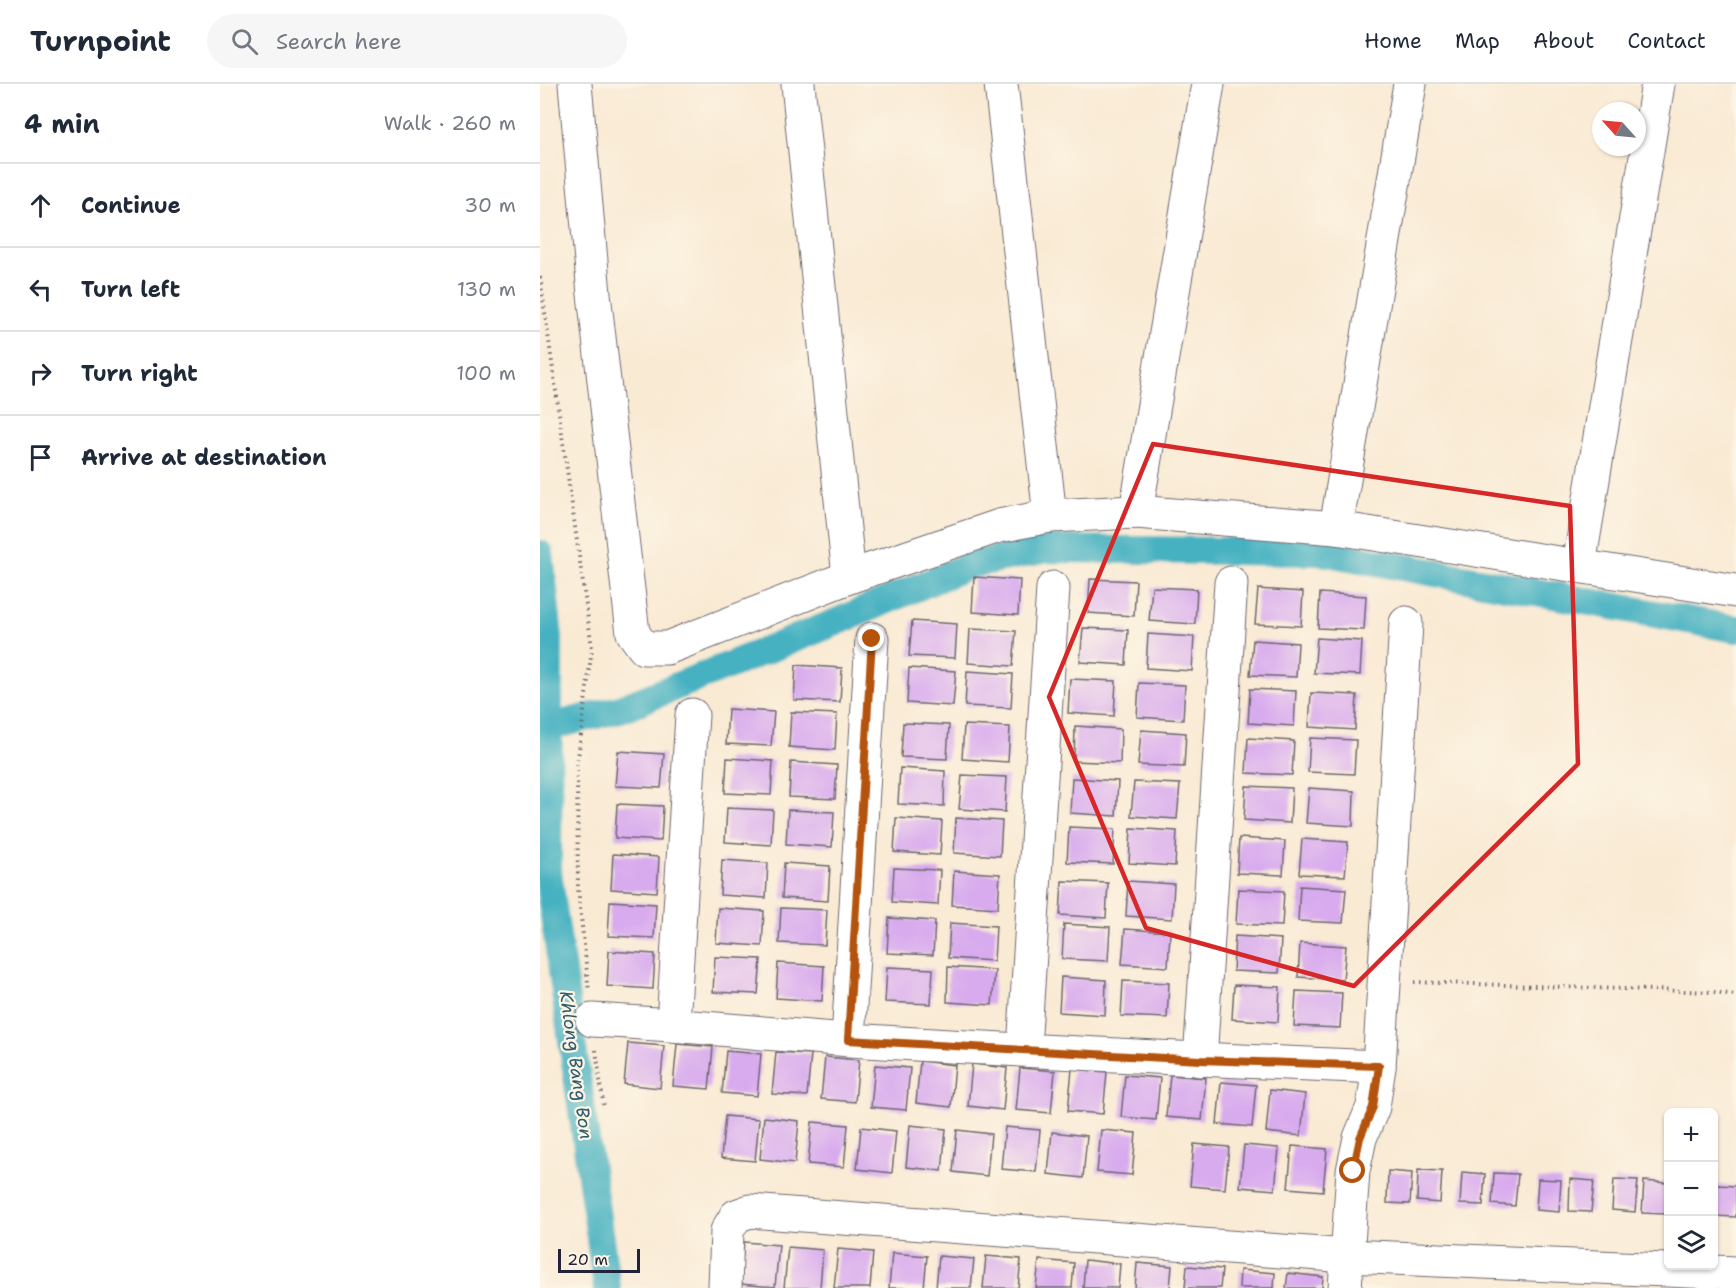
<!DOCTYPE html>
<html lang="en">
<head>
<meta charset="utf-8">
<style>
  body { margin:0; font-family:"Shantell Sans",sans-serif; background:#f6f6f7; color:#1f2937 }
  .controls { position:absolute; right:18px; bottom:18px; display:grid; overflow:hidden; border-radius:9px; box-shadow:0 2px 4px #0004 }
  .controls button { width:54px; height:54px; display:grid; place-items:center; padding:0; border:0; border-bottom:2px solid #e0e1e3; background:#fff; color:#1f2937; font:30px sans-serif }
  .compass { position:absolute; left:1052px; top:18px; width:54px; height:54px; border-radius:50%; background:#fff; box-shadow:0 2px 4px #0004; rotate:297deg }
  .scale { position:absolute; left:18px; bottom:15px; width:82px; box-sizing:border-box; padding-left:6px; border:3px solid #22223b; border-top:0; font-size:16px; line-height:21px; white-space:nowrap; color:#22223b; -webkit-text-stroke:4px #fcf5e5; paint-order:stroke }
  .stop { position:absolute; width:18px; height:18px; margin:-14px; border:4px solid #b45309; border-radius:50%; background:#fff }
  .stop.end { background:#b45309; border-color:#fff; box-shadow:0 2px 6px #0008 }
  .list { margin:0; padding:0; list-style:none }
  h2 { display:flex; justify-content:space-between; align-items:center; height:78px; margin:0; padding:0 24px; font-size:26px }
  h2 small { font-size:20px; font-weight:400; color:#747a83 }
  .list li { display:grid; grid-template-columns:39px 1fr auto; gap:18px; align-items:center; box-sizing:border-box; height:84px; padding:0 24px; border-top:2px solid #e0e1e3 }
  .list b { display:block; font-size:22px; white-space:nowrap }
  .list em { font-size:20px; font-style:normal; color:#747a83 }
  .icon { flex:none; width:33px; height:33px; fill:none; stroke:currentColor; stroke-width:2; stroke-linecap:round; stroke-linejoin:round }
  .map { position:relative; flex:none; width:1196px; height:1204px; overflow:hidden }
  header { display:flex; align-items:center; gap:36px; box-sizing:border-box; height:84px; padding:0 30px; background:#fff; border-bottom:2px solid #e0e1e3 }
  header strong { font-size:28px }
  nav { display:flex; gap:33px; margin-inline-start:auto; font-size:21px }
  .search { width:420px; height:54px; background:#f6f6f7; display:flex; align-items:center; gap:15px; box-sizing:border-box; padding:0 21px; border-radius:33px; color:#747a83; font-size:22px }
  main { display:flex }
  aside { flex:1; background:#fff }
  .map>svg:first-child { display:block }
</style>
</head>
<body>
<header>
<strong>Turnpoint</strong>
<div class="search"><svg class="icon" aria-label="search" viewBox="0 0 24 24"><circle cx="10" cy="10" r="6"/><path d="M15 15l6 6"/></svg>Search here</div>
<nav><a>Home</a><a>Map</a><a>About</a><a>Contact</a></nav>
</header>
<main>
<aside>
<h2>4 min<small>Walk · 260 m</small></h2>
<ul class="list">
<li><svg class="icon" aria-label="ahead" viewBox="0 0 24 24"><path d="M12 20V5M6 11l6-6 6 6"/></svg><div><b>Continue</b></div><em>30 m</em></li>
<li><svg class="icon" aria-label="left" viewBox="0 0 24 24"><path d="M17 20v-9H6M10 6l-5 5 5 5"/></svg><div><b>Turn left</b></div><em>130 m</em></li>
<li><svg class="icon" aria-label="right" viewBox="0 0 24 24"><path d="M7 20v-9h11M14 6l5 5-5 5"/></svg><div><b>Turn right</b></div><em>100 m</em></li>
<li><svg class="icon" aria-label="arrive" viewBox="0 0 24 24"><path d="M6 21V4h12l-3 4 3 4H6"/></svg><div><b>Arrive at destination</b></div></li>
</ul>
</aside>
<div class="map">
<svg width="1196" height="1204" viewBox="0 0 1196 1204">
  <rect width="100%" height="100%" fill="#fcf5e5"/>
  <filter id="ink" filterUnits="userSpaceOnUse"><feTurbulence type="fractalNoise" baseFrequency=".0167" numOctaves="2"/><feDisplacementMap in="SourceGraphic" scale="12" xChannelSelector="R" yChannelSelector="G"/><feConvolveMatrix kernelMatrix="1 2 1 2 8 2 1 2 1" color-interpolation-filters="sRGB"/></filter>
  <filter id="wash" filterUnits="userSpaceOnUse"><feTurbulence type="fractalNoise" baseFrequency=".008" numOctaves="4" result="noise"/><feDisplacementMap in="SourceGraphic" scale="24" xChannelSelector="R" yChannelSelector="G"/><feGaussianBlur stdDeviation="1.35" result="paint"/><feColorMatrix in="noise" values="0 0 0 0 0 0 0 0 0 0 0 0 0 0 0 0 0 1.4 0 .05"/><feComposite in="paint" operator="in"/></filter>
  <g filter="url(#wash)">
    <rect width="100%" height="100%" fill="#f9ead4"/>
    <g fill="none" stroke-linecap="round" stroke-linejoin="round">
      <g stroke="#44b1c1" stroke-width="28">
        <polyline points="0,470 9,554 8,788 67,1204"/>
        <polyline points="9,643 80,625 294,539 432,480 508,465 782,468 1196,545"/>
      </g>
    </g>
    <g id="blocks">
      <g fill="#d8aaee">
        <polygon points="434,493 480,496 478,531 432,528"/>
        <polygon points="550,495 596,497 594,532 548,529"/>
        <polygon points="612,503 657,505 655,540 609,537"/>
        <polygon points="718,505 763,508 761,542 715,540"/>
        <polygon points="780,509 826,512 824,546 778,544"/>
        <polygon points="372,537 417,540 415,574 369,572"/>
        <polygon points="543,544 588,546 586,581 540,578"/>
        <polygon points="430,545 476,547 473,582 428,579"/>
        <polygon points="608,550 654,553 652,587 606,584"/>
        <polygon points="777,554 822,557 820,591 774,589"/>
        <polygon points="713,556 758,559 756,593 710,591"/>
        <polygon points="256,581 302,584 300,618 254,616"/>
        <polygon points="369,584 416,587 413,622 367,619"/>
        <polygon points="427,587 473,590 471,624 425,622"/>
        <polygon points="530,595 576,597 574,632 528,629"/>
        <polygon points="599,599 645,601 643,636 597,633"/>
        <polygon points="710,605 756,607 754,642 708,639"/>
        <polygon points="771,609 817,611 815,646 769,643"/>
        <polygon points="188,625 234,628 231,662 186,660"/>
        <polygon points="251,628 297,630 295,666 249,663"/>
        <polygon points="363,639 409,641 407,675 361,673"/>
        <polygon points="424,641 470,643 468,678 422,675"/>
        <polygon points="535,642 581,645 580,679 534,677"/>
        <polygon points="601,646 646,649 644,683 598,681"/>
        <polygon points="708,654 754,657 752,691 706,689"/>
        <polygon points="770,654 816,656 814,690 768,688"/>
        <polygon points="78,667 124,670 121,704 75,702"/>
        <polygon points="187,674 233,677 231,711 185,709"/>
        <polygon points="251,678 297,681 295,715 249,713"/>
        <polygon points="360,684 405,687 404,722 358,720"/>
        <polygon points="422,691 467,693 465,728 419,725"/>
        <polygon points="532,694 578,697 576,732 530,729"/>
        <polygon points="594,698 640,700 637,735 591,732"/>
        <polygon points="706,702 752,704 750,739 704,736"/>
        <polygon points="769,704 814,707 813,742 766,739"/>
        <polygon points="77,720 123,722 121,757 75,754"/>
        <polygon points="187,724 233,726 231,761 185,758"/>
        <polygon points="248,726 294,728 292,763 246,760"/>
        <polygon points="356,734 402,737 400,771 354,768"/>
        <polygon points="416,734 462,737 460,772 414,769"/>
        <polygon points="529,743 575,745 573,780 527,778"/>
        <polygon points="591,744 637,747 635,782 589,779"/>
        <polygon points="699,754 745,757 743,791 697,789"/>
        <polygon points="762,755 808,758 805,792 759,790"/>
        <polygon points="73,770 119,773 117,808 71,805"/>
        <polygon points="182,776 228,779 226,814 180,811"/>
        <polygon points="244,779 290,782 288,817 242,814"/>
        <polygon points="354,784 400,786 398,821 352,818"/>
        <polygon points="414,787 460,790 458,824 412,821"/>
        <polygon points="522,797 568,799 566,834 520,831"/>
        <polygon points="588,797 634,800 632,835 586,832"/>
        <polygon points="760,802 806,805 803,839 758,837"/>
        <polygon points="698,805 744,807 742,842 696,840"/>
        <polygon points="70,817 116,820 114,854 68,852"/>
        <polygon points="178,824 224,827 222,862 176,859"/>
        <polygon points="241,824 287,826 285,861 239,859"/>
        <polygon points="349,834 395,837 393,871 347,869"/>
        <polygon points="410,839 456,842 454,877 408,874"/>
        <polygon points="524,840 570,843 568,877 522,875"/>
        <polygon points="585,845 630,848 628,883 582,880"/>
        <polygon points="695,852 741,855 739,889 693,887"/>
        <polygon points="760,859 806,862 803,896 758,893"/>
        <polygon points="69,867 115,870 113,905 67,902"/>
        <polygon points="175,873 221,875 218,910 173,908"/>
        <polygon points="238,879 284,882 282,917 236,914"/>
        <polygon points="347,883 393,885 391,920 345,918"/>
        <polygon points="408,883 455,886 452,921 407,918"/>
        <polygon points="521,893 566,896 565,931 519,928"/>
        <polygon points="583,897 629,899 627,934 581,932"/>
        <polygon points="694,901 740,903 738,938 692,935"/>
        <polygon points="756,907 802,909 800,944 754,942"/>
        <polygon points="88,959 124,962 120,1004 84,1000"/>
        <polygon points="137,960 173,963 169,1005 133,1002"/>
        <polygon points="186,967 221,970 217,1012 182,1009"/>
        <polygon points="236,968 271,970 267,1012 232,1010"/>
        <polygon points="285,973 319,976 315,1018 281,1015"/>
        <polygon points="380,977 415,981 411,1023 376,1019"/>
        <polygon points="432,980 467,984 463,1026 428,1022"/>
        <polygon points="335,981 370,984 366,1026 331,1023"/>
        <polygon points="480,984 515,987 511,1029 476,1026"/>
        <polygon points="532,985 567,988 563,1030 528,1027"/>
        <polygon points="585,991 620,994 616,1036 581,1033"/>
        <polygon points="630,991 666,994 662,1036 626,1033"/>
        <polygon points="681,998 716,1001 712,1043 677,1040"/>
        <polygon points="730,1006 765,1010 761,1052 726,1048"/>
        <polygon points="185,1032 219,1035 215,1077 181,1074"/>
        <polygon points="224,1033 259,1037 255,1079 220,1075"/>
        <polygon points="272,1038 308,1041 304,1083 268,1080"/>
        <polygon points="370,1041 406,1045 402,1087 366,1083"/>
        <polygon points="321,1043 356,1047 352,1089 317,1085"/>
        <polygon points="465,1043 500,1046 496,1088 461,1085"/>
        <polygon points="417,1046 451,1050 447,1092 413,1088"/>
        <polygon points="561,1046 596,1049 592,1091 557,1088"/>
        <polygon points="512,1048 547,1052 543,1094 508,1090"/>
        <polygon points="654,1060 689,1063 685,1105 650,1102"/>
        <polygon points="704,1061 739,1064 735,1106 700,1103"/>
        <polygon points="752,1062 787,1065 783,1107 748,1104"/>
        <polygon points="878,1086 902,1087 900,1119 877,1117"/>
        <polygon points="848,1087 872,1089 870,1120 847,1119"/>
        <polygon points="922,1088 945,1090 943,1121 920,1120"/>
        <polygon points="954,1089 978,1090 975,1122 952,1120"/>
        <polygon points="998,1095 1021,1096 1019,1128 996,1126"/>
        <polygon points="1030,1095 1054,1097 1051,1128 1029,1127"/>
        <polygon points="1074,1095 1098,1096 1095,1128 1072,1126"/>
        <polygon points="1104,1097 1127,1099 1125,1130 1102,1129"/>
        <polygon points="1177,1101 1196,1102 1196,1133 1175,1132"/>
        <polygon points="204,1158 239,1161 235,1203 200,1200"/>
        <polygon points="248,1163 283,1166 280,1204 244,1204"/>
        <polygon points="298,1165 333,1168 330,1204 294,1204"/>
        <polygon points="352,1169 387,1172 384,1204 349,1204"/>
        <polygon points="399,1172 434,1175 431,1204 396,1204"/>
        <polygon points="446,1172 481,1175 478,1204 443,1204"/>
        <polygon points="499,1176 534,1179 532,1204 496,1204"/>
        <polygon points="545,1176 580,1180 578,1204 543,1204"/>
        <polygon points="597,1179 632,1182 630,1204 595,1204"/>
        <polygon points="647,1182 682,1185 680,1204 645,1204"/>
        <polygon points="700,1186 735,1189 734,1204 699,1204"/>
        <polygon points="748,1189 783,1193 782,1204 746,1204"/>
      </g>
    </g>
  </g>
  <g filter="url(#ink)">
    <use href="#blocks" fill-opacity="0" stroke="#6d6871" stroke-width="1.5"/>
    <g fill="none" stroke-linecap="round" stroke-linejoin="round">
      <g stroke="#6d6871" stroke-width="35">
        <g id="minor">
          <polyline points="35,0 54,210 93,549 104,564 127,564 309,493 459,442 510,432 596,428 796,444 1196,507"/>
          <polyline points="258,0 309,493"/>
          <polyline points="461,0 510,432"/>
          <polyline points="596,428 668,0"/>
          <polyline points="796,444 870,0"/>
          <polyline points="1039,481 1118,0"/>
          <path d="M52 936C138 940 224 950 310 956 486 967 663 976 839 983"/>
          <polyline points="133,940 152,631"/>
          <polyline points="308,956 332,555"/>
          <polyline points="484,965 513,504"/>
          <polyline points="660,976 691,499"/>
          <polyline points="185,1204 187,1147 196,1132 210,1127 807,1172 1196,1189"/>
          <polyline points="805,1204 813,1087 820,1054 833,1023 839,983 866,539"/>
        </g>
      </g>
      <g stroke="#6d6871" stroke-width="4" stroke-dasharray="1.5 4.5" stroke-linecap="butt">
        <polyline points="0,193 52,564 37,682 38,804 49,908"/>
        <polyline points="874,898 1173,908 1196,911"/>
        <polyline points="56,966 64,1025"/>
      </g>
      <use href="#minor" stroke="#fff" stroke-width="33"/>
    </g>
  </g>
  <g fill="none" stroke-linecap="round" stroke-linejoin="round" filter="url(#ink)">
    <polyline stroke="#b45309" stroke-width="8" points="332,555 308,956 660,976 839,982 833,1023 820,1054 813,1087"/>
  </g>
  <path fill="none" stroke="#d62828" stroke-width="4.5" stroke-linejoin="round" d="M613 360 1030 422 1038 680 814 902 606 844 509 613Z"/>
  <g text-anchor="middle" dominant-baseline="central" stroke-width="4.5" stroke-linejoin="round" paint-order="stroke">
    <g font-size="18" font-style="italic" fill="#305b71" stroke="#fcf5e5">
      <text transform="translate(36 981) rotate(82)">Khlong Bang Bon</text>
    </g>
  </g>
</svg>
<div class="controls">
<button>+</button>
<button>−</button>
<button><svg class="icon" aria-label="layers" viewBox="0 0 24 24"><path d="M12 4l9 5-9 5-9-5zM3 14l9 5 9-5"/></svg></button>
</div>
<svg class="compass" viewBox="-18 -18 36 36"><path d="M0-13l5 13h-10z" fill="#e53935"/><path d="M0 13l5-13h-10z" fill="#747a83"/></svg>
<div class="scale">20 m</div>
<div class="stop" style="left:813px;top:1087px"></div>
<div class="stop end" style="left:332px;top:555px"></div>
</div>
</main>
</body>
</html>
